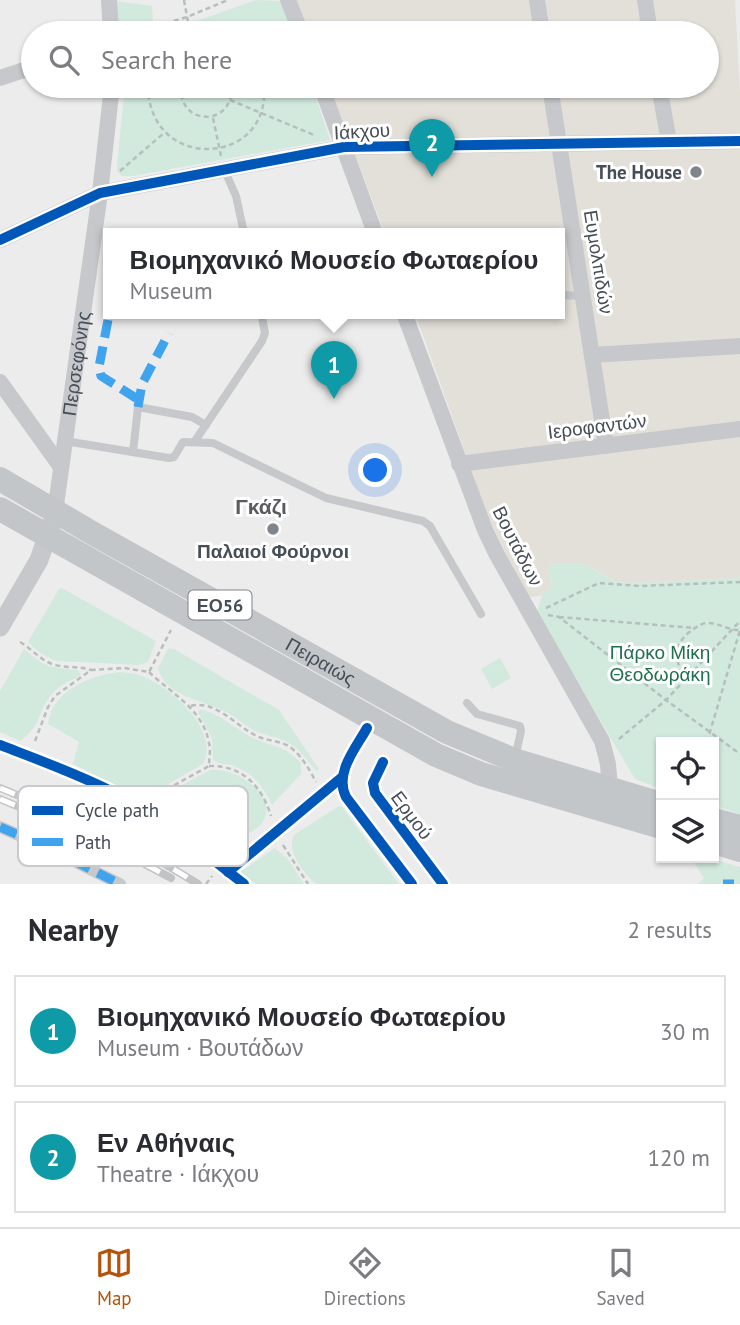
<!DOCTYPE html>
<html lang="en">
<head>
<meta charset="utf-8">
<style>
  body { margin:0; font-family:"PT Sans",sans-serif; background:#f7f7f7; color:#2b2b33 }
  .controls { position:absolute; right:21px; bottom:21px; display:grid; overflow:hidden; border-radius:0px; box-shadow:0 2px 5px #0004 }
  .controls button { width:63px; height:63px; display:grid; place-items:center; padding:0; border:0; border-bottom:2px solid #e1e1e2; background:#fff; color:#2b2b33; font:35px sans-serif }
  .you { position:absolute; left:376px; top:471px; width:24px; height:24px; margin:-18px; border:5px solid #fff; border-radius:50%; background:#1a73e8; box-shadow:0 0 0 10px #1a73e833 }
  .badge { display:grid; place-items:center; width:46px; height:46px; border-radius:50%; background:#b45309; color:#fff; font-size:23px; font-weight:700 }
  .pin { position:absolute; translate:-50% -58px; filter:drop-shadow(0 2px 4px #0008) }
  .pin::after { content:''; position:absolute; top:37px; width:24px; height:21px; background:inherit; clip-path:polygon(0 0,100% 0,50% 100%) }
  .popup { position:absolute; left:103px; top:228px; width:462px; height:91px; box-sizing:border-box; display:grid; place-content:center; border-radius:0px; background:#fff; filter:drop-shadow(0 2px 5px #0005); font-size:23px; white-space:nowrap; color:#7c7c81 }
  .popup b { font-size:26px; color:#2b2b33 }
  .popup::after { content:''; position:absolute; left:50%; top:100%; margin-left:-14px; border:14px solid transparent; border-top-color:#fff }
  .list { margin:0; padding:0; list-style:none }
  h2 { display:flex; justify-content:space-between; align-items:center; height:91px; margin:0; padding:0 28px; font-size:30px }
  h2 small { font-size:23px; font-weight:400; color:#7c7c81 }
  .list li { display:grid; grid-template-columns:46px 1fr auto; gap:21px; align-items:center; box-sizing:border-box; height:112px; margin:0 14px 14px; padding:0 14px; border:2px solid #e1e1e2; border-radius:0px }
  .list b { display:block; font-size:26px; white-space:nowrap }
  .list p { margin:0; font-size:23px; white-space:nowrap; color:#7c7c81 }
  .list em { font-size:23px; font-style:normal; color:#7c7c81 }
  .icon { flex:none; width:38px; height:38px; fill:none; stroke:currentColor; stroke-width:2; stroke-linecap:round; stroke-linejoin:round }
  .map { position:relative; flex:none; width:740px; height:884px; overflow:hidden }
  .search { position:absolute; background:#fff; box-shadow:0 2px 5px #0004; left:21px; right:21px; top:21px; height:77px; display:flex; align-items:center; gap:18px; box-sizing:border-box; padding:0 24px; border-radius:38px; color:#7c7c81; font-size:26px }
  .sheet { height:343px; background:#fff }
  nav { display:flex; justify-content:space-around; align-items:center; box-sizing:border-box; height:98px; border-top:2px solid #e1e1e2; background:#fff; font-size:19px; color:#7c7c81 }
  nav a { display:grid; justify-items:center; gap:4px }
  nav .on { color:#b45309 }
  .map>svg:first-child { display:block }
</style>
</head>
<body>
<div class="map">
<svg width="740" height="884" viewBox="0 0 740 884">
  <rect width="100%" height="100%" fill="#edecec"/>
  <polygon fill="#e3e0da" points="295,0 735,0 740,94 740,578 629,583 615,581 592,568 550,563 551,588 542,595 527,598 489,519 415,313 560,313 560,233 385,233 328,86 707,86 707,33 308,33"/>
  <g fill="#d2eadd">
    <polygon points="256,0 280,1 292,33 163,33"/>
    <polygon points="115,1 152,6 153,20 118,31"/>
    <polygon points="125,86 312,86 330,140 133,176 122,176 117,172 117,164"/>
    <polygon points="549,563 584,564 615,581 629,583 740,578 740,814 714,805 714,742 661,742 661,789 635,779 537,613 542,595 551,588"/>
    <polygon points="62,588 156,641 148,662 139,665 56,661 40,653 28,642 59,589"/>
    <path d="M168 648 174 649 279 710 319 769 316 771C308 762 301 750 290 744 281 737 270 737 260 733 248 729 239 719 228 713 205 700 167 698 158 669Z"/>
    <path d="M24 649C48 669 48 667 78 670L81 675C71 681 60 684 52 694 37 710 43 725 20 741L0 732V691Z"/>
    <polygon points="500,658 511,678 492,689 481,669"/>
    <path d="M120 672C127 673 135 673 142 676 170 687 221 730 203 764L142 799 73 764 79 742 48 724C52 691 90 675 120 672Z"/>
    <path d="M201 709C219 714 231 725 246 734 269 748 281 742 301 763V774L272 805C264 787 253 773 234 766 226 763 219 765 213 760L212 738 199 714 198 712Z"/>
    <path d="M210 770C234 766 281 795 262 823 257 830 247 834 239 839 231 844 224 849 215 851L149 805 158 798Z"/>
    <path d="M339 806 342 807 399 884H316C303 872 286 852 294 835Z"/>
    <polygon points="275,848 288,859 304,884 256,884 240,872"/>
    <polygon points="691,858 709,858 740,867 740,884 698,884 704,878"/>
  </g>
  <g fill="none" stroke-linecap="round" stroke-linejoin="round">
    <g stroke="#b5bfbc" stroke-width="2.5" stroke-dasharray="5 3.5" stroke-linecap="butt">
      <polyline points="184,0 190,33"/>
      <polyline points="133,33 187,17 228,0"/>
      <path d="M148 86C149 173 271 167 264 86"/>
      <polyline points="166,86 181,88"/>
      <path d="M181 86C178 127 235 127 231 86"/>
      <polyline points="230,100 314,135"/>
      <polyline points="213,118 221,156"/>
      <polyline points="120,171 165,132"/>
      <polyline points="546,608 599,583 640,586 740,582"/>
      <polyline points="548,615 559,617 666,700 740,754"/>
      <polyline points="559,617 695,628"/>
      <path d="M20 642C32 649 41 661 55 665 67 668 78 666 91 670"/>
      <path d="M149 672C172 694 203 709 209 743 211 751 209 758 209 766L151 798"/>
      <path d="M686 681C675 663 672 644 691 631 695 628 700 624 706 623 718 622 727 630 739 630"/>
      <path d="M191 706C216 699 237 728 259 737 269 741 281 741 290 747 302 756 309 769 316 782"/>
      <polyline points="619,739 666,700 740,621"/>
      <polyline points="35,741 48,707 55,696 91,670 124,668 149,672 171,630"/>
      <polyline points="707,742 740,630"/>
      <path d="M209 766C242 765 262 786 271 816"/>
      <polyline points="283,845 308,884"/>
      <polyline points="206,884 212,876"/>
    </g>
    <g stroke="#c7c8cb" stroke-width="8">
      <polyline points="224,169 236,196 244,233"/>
      <polyline points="560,295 583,296"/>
      <polyline points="65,441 169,458 174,457 183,442 213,443 326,498 423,521 430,526 481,614"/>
      <polyline points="195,441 262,341 265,333 261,313"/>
      <polyline points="133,452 138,407 192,417 206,425"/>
      <polyline points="467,703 477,714 520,726 521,731 515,758"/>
    </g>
    <g stroke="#c7c8cb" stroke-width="12">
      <polyline points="372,720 342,774 342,788 346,797 412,884"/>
      <path d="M0 745C39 760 78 774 115 793 162 818 203 852 244 884"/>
      <polyline points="383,762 373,783 375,793 443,884"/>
      <polyline points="0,827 46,847 120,884"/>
      <polyline points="228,872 341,778"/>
    </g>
    <g stroke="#c7c8cb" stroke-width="16">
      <polyline points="109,0 111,33"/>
      <polyline points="288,0 301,33"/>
      <polyline points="537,0 542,33"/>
      <polyline points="645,0 650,33"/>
      <polyline points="0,78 33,67"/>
      <polyline points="321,86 375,233"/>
      <polyline points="550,86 606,446"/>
      <polyline points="659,86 669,142"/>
      <polyline points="0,240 100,193 344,147 740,141"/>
      <polyline points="404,313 485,530 497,555 602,741 608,764 610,788"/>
      <polyline points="592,355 740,346"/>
      <polyline points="0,382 61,467"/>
      <polyline points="459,464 740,429"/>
      <path id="s1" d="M55 512 100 193 112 86"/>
    </g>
    <polyline stroke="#c7c8cb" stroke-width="19" points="0,627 39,560 51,525"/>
    <g stroke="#c2c6c9" stroke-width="24">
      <path id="s2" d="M0 479 94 534 447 732 514 760 661 804"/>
      <polyline points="0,509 436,755 481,774 661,827"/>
      <polyline points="714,820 740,827"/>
      <polyline points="714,842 740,850"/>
    </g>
    <g stroke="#c2c3c5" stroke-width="8">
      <g id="rail">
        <polyline points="0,788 127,841 198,884"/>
        <polyline points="0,799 103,842 171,878"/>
      </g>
    </g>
    <use href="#rail" stroke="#fff" stroke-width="5" stroke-dasharray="16" stroke-linecap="butt"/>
    <g stroke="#3fa4ed" stroke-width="9" stroke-dasharray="18 9" stroke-linecap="butt">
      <polyline points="108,320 99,367 101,376 139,400"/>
      <polyline points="138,407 142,384 169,333"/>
      <polyline points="0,827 46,847 120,884"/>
      <polyline points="723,884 734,884"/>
    </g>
    <g stroke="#fff" stroke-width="15">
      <g id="cycleway">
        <polyline points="0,240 100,193 344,147 740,141"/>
        <path d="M367 728C356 748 334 773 346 797L412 884"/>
        <path d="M0 745C39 760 78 774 115 793 162 818 203 852 244 884"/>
        <polyline points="383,762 373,783 375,793 443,884"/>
        <polyline points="228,872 341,778"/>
      </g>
    </g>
    <use href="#cycleway" stroke="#0057b8" stroke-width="10"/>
  </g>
  <g fill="#80858b" stroke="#fff" stroke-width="2.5">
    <circle cx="696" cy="172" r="7"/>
    <circle cx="273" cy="529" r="7"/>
  </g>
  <g text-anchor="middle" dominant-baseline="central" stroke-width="6" stroke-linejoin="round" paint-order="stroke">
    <rect fill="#fff" stroke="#7e8389" stroke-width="2" x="188.5" y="590.5" width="63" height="29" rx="5"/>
    <g font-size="18" font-weight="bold" fill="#464e57">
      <text x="220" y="605">ΕΟ56</text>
    </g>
    <g font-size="19" fill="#464e57" stroke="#fff">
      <text transform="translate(362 131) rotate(-3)">Ιάκχου</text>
      <text transform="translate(599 262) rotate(81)">Ευμολπιδών</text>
      <text stroke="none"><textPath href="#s1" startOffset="150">Περσεφόνης</textPath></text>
      <text transform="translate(597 426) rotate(-7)">Ιεροφαντών</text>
      <text transform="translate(518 546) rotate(63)">Βουτάδων</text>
      <text stroke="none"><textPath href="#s2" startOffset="369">Πειραιώς</textPath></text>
      <text transform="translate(412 815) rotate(53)">Ερμού</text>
    </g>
    <g font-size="19" font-weight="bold" fill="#464e57" stroke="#fff" text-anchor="end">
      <text x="682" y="172">The House</text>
      <text x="273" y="551" text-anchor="middle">Παλαιοί Φούρνοι</text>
    </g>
    <g font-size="19" fill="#1f704c" stroke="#fff">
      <text x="660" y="652">Πάρκο Μίκη<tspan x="660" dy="22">Θεοδωράκη</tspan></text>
    </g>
    <g font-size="21" font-weight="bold" fill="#595b5f" stroke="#fff">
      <text x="261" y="506">Γκάζι</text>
    </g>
  </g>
  <rect x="18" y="786" width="230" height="80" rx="10" fill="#fff" stroke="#c8cacd" stroke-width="2"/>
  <rect x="32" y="806" width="31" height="9" fill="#0057b8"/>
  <rect x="32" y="838" width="31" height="8" fill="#3fa4ed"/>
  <g font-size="19" fill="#464e57">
    <text x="75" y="817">Cycle path</text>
    <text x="75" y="849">Path</text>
  </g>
</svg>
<div class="controls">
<button><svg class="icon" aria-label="locate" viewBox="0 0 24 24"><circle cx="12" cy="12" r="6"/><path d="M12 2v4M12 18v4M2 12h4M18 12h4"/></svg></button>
<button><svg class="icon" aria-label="layers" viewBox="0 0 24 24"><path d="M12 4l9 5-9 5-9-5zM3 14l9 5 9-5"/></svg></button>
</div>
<div class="you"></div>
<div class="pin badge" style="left:334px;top:399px;background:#0f9aa8">1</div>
<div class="popup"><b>Βιομηχανικό Μουσείο Φωταερίου</b>Museum</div>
<div class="pin badge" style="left:432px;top:177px;background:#0f9aa8">2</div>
<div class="search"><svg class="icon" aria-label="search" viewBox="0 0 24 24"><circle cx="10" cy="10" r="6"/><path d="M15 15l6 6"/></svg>Search here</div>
</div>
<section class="sheet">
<h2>Nearby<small>2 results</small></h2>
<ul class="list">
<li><span class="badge" style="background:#0f9aa8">1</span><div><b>Βιομηχανικό Μουσείο Φωταερίου</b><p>Museum · Βουτάδων</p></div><em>30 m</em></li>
<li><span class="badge" style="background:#0f9aa8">2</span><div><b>Εν Αθήναις</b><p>Theatre · Ιάκχου</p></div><em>120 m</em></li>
</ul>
</section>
<nav>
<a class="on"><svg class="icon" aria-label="map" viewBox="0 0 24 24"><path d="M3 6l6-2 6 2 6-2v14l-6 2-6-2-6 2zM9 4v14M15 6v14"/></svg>Map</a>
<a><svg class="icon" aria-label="directions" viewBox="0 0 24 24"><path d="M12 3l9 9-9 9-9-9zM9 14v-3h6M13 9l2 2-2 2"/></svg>Directions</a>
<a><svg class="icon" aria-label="saved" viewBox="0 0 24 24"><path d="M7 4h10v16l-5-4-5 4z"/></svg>Saved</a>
</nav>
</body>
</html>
